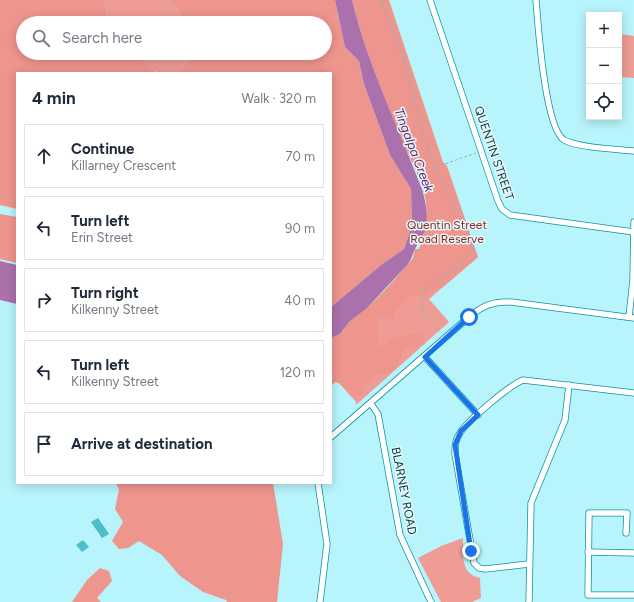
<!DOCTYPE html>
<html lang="en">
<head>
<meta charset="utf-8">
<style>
  body { margin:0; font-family:Figtree,sans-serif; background:#f2f2f3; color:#1f2937 }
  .controls { position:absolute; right:12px; top:12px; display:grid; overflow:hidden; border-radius:0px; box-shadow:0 2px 10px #0003 }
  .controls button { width:36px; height:36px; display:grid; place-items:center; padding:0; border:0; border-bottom:1px solid #e0e1e3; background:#fff; color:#1f2937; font:20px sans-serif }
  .stop { position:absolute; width:12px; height:12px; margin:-9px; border:3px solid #1a73e8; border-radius:50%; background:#fff }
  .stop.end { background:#1a73e8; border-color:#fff; box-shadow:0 1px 4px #0008 }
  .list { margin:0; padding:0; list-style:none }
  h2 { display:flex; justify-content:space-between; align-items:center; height:52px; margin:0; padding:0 16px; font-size:17px }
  h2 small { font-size:13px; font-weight:400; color:#747a83 }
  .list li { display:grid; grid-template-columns:26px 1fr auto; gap:12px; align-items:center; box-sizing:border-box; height:64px; margin:0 8px 8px; padding:0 8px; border:1px solid #e0e1e3; border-radius:0px }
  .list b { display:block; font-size:15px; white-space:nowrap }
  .list p { margin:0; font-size:13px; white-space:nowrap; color:#747a83 }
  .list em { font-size:13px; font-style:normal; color:#747a83 }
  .icon { flex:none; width:22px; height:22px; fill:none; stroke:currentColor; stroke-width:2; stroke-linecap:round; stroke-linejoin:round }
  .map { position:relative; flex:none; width:634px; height:602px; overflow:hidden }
  .search { position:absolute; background:#fff; box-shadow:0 2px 10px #0003; left:16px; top:16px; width:316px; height:44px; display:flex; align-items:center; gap:10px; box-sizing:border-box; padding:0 14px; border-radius:22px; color:#747a83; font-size:15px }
  .panel { position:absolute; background:#fff; box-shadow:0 2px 10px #0003; left:16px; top:72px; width:316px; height:412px; border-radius:0px }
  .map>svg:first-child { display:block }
</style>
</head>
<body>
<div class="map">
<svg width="634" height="602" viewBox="0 0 634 602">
  <rect width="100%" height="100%" fill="#b8f4fb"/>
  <g fill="#ee9c94">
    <polygon points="106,0 167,0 175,6 186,23 109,23 105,4"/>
    <polygon points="621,34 634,36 634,78 620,77"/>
    <path d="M137 53H190V59L178 73C158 73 147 74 137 53Z"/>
    <polygon points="478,257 429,299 449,322 356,405 356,402 339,383 335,382 331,386 331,343 345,332"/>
    <path d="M463 538C463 554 460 574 480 578L481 598 472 602H441L418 558 441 546Z"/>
  </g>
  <g fill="#ee958d">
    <polygon points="0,0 106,0 105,5 109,23 23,23 23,53 137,53 146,65 157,73 17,73 17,209 0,205"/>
    <polygon points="167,0 335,0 345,47 359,61 364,84 390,155 411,189 412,226 404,249 381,265 331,307 331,73 178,73 190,59 190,53 325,53 325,23 186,23 175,6"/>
    <path d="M352 0H389L443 162 447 166 478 257 443 287 427 294 408 297 396 309 394 321 384 317 378 319C376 327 376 342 381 347 394 337 406 333 422 334L424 341C419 348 413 348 406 346 399 358 396 378 378 373L369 383 365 384 361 390 363 395 354 397 339 383 335 382 331 386V338L340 334 349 322 367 308 386 289 413 258 415 249H419C424 234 428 220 426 204 425 185 410 159 402 141 383 95 364 49 352 0Z"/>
    <polygon points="0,214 17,217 17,263 0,259"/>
    <polygon points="116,483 273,483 283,544 277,602 227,602 226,600 203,592 180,576 162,555 139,541 128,548 119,549 112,541 123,522 115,509 119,490"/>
    <polygon points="100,568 109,571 112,581 97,598 101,602 72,602 87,580"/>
  </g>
  <g fill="#aa71ac">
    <path d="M335 0H352C368 66 398 127 422 189 426 203 430 222 423 235 421 240 417 244 415 249 412 255 412 259 407 265L367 308 349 322 340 334 331 338V307L381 265 404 249 412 226 411 189 390 155 364 84 359 61 345 47Z"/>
    <polygon points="0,261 17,265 17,304 0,300"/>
  </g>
  <g fill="#4dbdca">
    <polygon points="98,518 109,534 102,538 91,522"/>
    <polygon points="83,540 89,547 82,552 76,545"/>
  </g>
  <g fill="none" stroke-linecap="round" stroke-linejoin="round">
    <g stroke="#0c93a0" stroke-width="7">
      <g id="minor">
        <polyline points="430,0 498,201 502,209 510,215 634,232"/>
        <path d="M536 0C538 25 545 128 564 140 579 148 616 149 634 151"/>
        <polyline points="629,317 633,280 634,222"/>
        <polyline points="425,357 478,415"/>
        <polyline points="371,404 378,414 400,535 431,602"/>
        <path d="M331 437 469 317C482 306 493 301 511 302L634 318"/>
        <polyline points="318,483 327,544 320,602"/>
        <polyline points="626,533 627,513 589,513 588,595 634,595"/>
        <polyline points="588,552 634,553"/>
        <path d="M529 564 485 569 479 568 474 563 455 454C455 446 455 440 460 433 467 421 510 385 523 380L634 393"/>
        <polyline points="529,602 531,503 565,420 569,385"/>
      </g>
    </g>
    <g stroke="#80b9c0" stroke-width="1" stroke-dasharray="3 2" stroke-linecap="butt">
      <path d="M381 0 404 60 425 139 435 167 447 193 468 231 473 246V250L458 265 424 291C416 309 430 320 441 333"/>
      <polyline points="436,167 476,153"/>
    </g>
    <use href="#minor" stroke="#fff" stroke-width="5.5"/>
  </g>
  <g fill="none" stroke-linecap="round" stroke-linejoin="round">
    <polyline stroke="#1a73e8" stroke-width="5" points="469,317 425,357 478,415 461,431 455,445 471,551"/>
  </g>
  <g text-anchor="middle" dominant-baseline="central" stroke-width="3" stroke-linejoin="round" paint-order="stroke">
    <g font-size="12" fill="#083b41" stroke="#e6f9fb">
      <text transform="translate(494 153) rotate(71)">QUENTIN STREET</text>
      <text transform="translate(404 491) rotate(79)">BLARNEY ROAD</text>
    </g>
    <g font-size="12" fill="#8d2725" stroke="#e6f9fb">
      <text x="447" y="225">Quentin Street<tspan x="447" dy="14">Road Reserve</tspan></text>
    </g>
    <g font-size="13" font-style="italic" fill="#69226c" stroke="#e6f9fb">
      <text transform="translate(414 150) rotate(69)">Tingalpa Creek</text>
    </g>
  </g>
</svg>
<div class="controls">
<button>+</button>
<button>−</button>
<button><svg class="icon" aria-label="locate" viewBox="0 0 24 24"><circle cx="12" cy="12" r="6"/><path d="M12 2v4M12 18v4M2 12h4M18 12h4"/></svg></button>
</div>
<div class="stop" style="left:469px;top:317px"></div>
<div class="stop end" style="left:471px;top:551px"></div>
<div class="search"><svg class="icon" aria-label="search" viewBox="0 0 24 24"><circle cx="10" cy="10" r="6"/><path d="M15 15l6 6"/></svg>Search here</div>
<section class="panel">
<h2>4 min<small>Walk · 320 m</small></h2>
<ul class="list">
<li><svg class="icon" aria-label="ahead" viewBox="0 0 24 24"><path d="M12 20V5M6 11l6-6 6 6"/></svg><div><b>Continue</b><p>Killarney Crescent</p></div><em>70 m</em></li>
<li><svg class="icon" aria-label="left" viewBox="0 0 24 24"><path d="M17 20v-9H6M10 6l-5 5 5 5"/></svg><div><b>Turn left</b><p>Erin Street</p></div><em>90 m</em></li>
<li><svg class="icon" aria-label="right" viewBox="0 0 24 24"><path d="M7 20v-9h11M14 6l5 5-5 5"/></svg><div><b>Turn right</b><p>Kilkenny Street</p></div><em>40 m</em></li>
<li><svg class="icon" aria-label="left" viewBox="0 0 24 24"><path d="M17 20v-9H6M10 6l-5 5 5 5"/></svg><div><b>Turn left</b><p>Kilkenny Street</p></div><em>120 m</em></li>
<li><svg class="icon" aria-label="arrive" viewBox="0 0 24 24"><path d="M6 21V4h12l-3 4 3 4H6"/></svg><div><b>Arrive at destination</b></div></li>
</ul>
</section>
</div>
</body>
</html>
